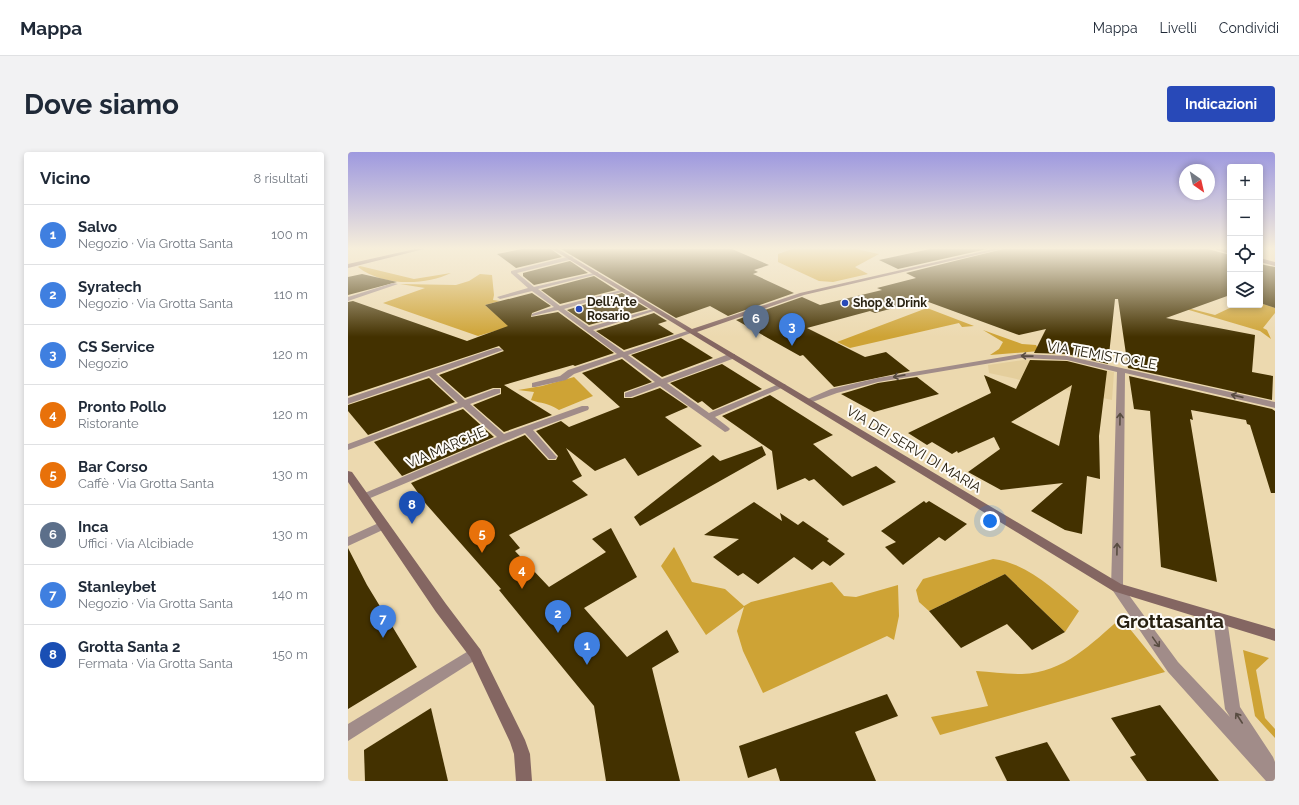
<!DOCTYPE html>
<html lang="it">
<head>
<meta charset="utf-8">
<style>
  body { margin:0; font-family:Raleway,sans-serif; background:#f2f2f3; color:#1f2937 }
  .controls { position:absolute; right:12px; top:12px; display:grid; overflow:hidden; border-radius:4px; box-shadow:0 2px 6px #0003 }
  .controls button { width:36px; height:36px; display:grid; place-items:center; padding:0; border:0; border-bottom:1px solid #e0e1e3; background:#fff; color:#1f2937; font:20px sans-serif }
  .compass { position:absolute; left:831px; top:12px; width:36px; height:36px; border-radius:50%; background:#fff; box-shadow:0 2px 6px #0003; rotate:146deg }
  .you { position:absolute; left:642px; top:369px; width:14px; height:14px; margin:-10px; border:3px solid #fff; border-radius:50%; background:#1a73e8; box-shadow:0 0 0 6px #1a73e833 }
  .badge { display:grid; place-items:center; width:26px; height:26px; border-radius:50%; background:#2849b8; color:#fff; font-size:13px; font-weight:700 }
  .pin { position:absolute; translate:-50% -33px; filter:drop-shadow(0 1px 2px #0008) }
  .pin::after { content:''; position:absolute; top:21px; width:14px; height:12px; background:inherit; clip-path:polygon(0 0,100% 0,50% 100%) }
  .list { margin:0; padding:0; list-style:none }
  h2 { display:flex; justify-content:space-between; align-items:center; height:52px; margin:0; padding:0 16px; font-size:17px }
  h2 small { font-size:13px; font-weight:400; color:#747a83 }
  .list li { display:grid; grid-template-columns:26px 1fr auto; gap:12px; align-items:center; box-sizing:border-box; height:60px; padding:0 16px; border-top:1px solid #e0e1e3 }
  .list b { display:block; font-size:15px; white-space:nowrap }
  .list p { margin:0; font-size:13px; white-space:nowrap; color:#747a83 }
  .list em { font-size:13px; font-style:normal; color:#747a83 }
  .icon { flex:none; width:22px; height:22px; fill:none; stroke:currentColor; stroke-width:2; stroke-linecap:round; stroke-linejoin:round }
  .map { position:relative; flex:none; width:927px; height:629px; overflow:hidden; border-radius:4px }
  header { display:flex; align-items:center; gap:24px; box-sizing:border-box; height:56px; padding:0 20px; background:#fff; border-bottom:1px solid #e0e1e3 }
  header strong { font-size:19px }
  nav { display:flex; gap:22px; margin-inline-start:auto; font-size:14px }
  .intro { display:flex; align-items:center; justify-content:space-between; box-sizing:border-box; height:96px; padding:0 24px }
  h1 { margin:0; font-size:28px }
  .button { padding:10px 18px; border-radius:4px; background:#2849b8; color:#fff; font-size:14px; font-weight:700 }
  main { display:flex; gap:24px; padding:0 24px }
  aside { flex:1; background:#fff; border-radius:4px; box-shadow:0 2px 6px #0003 }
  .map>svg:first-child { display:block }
</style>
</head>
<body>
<header>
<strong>Mappa</strong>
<nav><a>Mappa</a><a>Livelli</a><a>Condividi</a></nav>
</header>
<div class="intro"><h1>Dove siamo</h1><a class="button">Indicazioni</a></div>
<main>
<aside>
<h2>Vicino<small>8 risultati</small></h2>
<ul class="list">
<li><span class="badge" style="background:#3f7fe0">1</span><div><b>Salvo</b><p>Negozio · Via Grotta Santa</p></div><em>100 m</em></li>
<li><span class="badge" style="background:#3f7fe0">2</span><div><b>Syratech</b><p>Negozio · Via Grotta Santa</p></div><em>110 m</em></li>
<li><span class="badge" style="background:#3f7fe0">3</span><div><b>CS Service</b><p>Negozio</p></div><em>120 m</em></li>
<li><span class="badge" style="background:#e8710a">4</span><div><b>Pronto Pollo</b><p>Ristorante</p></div><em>120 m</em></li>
<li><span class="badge" style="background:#e8710a">5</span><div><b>Bar Corso</b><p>Caffè · Via Grotta Santa</p></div><em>130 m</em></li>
<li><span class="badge" style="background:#5c6f8a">6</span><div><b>Inca</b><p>Uffici · Via Alcibiade</p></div><em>130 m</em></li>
<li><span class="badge" style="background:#3f7fe0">7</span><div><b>Stanleybet</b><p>Negozio · Via Grotta Santa</p></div><em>140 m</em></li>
<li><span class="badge" style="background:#1a4fb4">8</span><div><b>Grotta Santa 2</b><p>Fermata · Via Grotta Santa</p></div><em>150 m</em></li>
</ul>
</aside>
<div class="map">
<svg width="927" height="629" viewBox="0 0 927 629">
  <rect width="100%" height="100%" fill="#ecd9af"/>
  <polygon fill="#e4ce9c" points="676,208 719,211 766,220 764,248 641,221 640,213"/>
  <g fill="#cea335">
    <polygon points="444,97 508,97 531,102 507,115 520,122 485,130 471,129 430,110 430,102"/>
    <path d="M12 114 66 127 103 121C76 134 34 134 10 115Z"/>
    <polygon points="132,122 144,123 146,143 145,148 152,149 137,153 152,166 168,162 170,172 130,184 35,151 77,136 52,132 108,133 121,129"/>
    <polygon points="797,145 867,163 888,153 912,153 912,151 927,156 927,161 915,176 919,178 923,187 912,179"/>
    <polygon points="579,156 626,174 614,175 611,171 502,196 489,190"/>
    <polygon points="635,178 674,192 688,193 691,199 642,203 651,197 655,190"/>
    <path d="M226 225 245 244 211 258C199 250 194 252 183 248L186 240 170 238 194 234Z"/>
    <polygon points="326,395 344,430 377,437 396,454 403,450 484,430 496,444 508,445 550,433 551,464 546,488 539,484 415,541 395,499 389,479 396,455 358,483 313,414"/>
    <path d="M645 407C679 411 707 438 731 459L717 480 657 422 581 459 571 450 568 438 575 427Z"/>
    <path d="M773 466 817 520 592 583 583 565 640 554 628 519C643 520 659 522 674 522 716 521 744 491 773 466Z"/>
    <polygon points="895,498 921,506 908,518 917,566 927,577 927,586 907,564"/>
  </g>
  <g fill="#433100" fill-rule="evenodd">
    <polygon points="174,97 203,97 214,105 168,116 149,102"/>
    <polygon points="213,97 384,97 421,113 406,118 410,120 405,122 446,141 380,164 362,154 328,166"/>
    <polygon points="582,97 639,97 550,117 531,108"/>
    <polygon points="655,97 860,97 882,103 882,143 818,166 907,183 904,220 925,224 924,248 780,216 770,147 767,147 760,212 719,202 686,201 698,177 671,183 575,148 527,161 522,159 459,176 517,205 538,200 562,219 486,235 455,203 452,204 388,168 454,145 472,153 534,138 529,136 568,126 558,121"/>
    <polygon points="222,109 240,121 186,133 175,124 175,121"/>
    <polygon points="912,112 927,115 927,156 912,151"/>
    <polygon points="14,122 49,130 0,143 0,125"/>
    <polygon points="246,124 268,138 212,152 193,138"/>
    <polygon points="184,141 203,154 184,161 183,165 210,160 266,201 227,214 225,213 156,233 204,263 156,280 125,253 153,242 153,236 145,236 117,246 91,223 156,199 151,194 0,244 0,150 5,149 119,189 160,174 137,153"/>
    <polygon points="274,141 300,157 241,173 219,158"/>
    <polygon points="306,161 319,169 310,172 326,182 276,198 248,179"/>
    <polygon points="333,186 365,206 314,225 283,203"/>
    <polygon points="274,207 304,230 276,240 276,246 284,246 312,236 340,255 317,265 354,294 290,324 277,306 247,319 218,296 234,324 224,329 240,343 161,383 172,396 167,399 201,435 258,400 244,387 263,376 289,425 236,456 279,505 319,478 331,500 304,516 332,629 258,629 246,554 151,438 153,437 78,352 63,331 177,283 200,308 208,308 210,304 188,279 213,269 221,275 272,255 234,221"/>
    <path d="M682 208 719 209 759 219 751 284 752 327 739 324 734 382 717 378 683 359 715 331 653 338 620 320 652 297 646 285 610 301 609 299 604 302 584 290 579 293 560 281 643 241 636 223 668 237ZM724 233 711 294 663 270Z"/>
    <polygon points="374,212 414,237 365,258 354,249 350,251 322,231"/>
    <polygon points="781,224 924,257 927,259 927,341 923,341 902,273 899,272 898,268 843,258 845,268 842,267 869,430 813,415 802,259 786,257"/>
    <polygon points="569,225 591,242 526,260 493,242 530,231"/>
    <polygon points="81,226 107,250 20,283 0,259 0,253"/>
    <polygon points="422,243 485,283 465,292 504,325 528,314 548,330 495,354 466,327 461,329 457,326 429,338 424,299 374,264"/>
    <polygon points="115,257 146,285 54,324 26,290"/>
    <polygon points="414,294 418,303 292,374 286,365 365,303 372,309"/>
    <polygon points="576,349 578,351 581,349 619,372 597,389 591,385 555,413 537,395 548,390 533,379"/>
    <polygon points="406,350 434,369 432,361 450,373 455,369 481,387 479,389 497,402 482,414 475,409 464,418 446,405 410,432 395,421 390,424 365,405 391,387 356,383"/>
    <polygon points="0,396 19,433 69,515 0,557"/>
    <polygon points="657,422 717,480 684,498 659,472 613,496 581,459"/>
    <polygon points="539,542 550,564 507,580 528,629 432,629 428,616 400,626 391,594"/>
    <polygon points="812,553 847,598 871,629 799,629 782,605 788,603 763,566"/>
    <polygon points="83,556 100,629 17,629 16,598"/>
    <polygon points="699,590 722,629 659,629 647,605"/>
  </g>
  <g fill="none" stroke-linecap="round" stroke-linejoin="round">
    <g fill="#a18c89" fill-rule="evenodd">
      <polygon points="223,104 225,105 225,107 169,121 186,135 250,120 250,122 190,137 212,154 277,137 277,139 216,157 241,175 309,156 309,158 245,178 276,200 342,178 346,178 346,180 280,203 314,227 381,202 387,202 387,206 319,231 361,261 431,232 437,232 438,234 367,265 380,275 382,277 380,279 377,280 312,234 283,245 277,245 277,241 307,230 274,205 226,222 218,228 187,235 184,235 184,231 212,224 220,218 269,202 210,158 184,164 184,162 206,155 184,139 152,147 149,145 180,136 163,121 163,119"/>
      <polygon points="45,131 50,132 0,149 0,145"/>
      <polygon points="148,196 151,196 155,198 88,222 117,248 146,237 152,237 152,241 122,252 156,282 234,254 240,254 241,256 240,258 185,278 207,303 209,305 207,307 201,307 177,281 20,347 12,347 11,345 12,343 149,285 115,255 0,298 0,292 110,251 81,224 0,252 0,246"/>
      <polygon points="673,202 719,204 927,250 927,256 777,221 775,435 830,510 882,565 877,557 865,467 867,463 872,462 877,463 879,467 892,555 925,605 927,610 927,629 918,629 820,520 763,436 769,220 719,208 673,206 530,230 489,241 459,252 455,249 483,237 530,226"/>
      <polygon points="35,369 39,370 41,373 39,376 0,394 0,385"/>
      <polygon points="127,495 132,497 134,501 132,505 0,589 0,572"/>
    </g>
    <g fill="#846662" fill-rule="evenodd">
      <polygon points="67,97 76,97 0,116 0,112"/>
      <polygon points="204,97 210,97 344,177 452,141 645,97 654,97 456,143 349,180 773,432 927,477 927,489 765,439"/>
      <polygon points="868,97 882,98 882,102 869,98"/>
      <polygon points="912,106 927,110 927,114 912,110"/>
      <polygon points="0,319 4,320 98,452 132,497 177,588 182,602 184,629 168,629 166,602 162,590 122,505 88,460 0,330"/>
    </g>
  </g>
  <defs><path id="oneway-shaft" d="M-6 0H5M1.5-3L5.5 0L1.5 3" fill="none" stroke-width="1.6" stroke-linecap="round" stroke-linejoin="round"/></defs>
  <g stroke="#584c41">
    <use href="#oneway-shaft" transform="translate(679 204) rotate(-179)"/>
    <use href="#oneway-shaft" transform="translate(551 224) rotate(169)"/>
    <use href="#oneway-shaft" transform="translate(889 244) rotate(-167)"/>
    <use href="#oneway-shaft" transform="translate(772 267) rotate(-89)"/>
    <use href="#oneway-shaft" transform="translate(769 397) rotate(-89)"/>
    <use href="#oneway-shaft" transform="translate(808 490) rotate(55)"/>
    <use href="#oneway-shaft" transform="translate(891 566) rotate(-123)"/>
  </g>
  <linearGradient id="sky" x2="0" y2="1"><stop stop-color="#9e99df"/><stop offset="0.52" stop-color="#f6eedb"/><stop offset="1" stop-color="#f6eedb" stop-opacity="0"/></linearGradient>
  <rect width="927" height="185" fill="url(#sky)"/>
  <g fill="#2849b8" stroke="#fefcf8" stroke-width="1.5">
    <circle cx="497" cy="151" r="4"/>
    <circle cx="231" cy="157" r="4"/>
  </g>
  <g text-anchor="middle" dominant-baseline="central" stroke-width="4" stroke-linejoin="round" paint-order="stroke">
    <g font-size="12" font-weight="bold" fill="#282111" stroke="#fefcf8" text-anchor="start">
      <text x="239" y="150">Dell'Arte<tspan x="239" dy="14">Rosario</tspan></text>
      <text x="505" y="151">Shop &amp; Drink</text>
    </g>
    <g font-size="14" fill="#282111" stroke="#fefcf8">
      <text transform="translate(754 203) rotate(10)">VIA TEMISTOCLE</text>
      <text transform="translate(98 295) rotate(-23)">VIA MARCHE</text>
      <text transform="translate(566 297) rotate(31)">VIA DEI SERVI DI MARIA</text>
    </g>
    <g font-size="19" font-weight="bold" fill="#282111" stroke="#fefcf8">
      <text x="822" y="469">Grottasanta</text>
    </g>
  </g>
</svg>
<div class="controls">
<button>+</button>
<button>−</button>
<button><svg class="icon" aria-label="locate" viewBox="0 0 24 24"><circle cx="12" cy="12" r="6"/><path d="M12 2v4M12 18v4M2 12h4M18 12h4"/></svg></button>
<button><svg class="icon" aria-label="layers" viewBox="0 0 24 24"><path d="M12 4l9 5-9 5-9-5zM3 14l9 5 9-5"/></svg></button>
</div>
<svg class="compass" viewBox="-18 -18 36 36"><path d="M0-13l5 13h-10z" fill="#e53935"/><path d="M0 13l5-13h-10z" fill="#747a83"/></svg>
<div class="you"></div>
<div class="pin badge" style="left:239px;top:513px;background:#3f7fe0">1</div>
<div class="pin badge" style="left:210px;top:481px;background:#3f7fe0">2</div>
<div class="pin badge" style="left:444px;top:194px;background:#3f7fe0">3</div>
<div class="pin badge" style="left:174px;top:437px;background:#e8710a">4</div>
<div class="pin badge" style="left:134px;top:401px;background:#e8710a">5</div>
<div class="pin badge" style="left:408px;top:186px;background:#5c6f8a">6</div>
<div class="pin badge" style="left:35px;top:486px;background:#3f7fe0">7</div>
<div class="pin badge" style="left:64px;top:372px;background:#1a4fb4">8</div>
</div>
</main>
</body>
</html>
